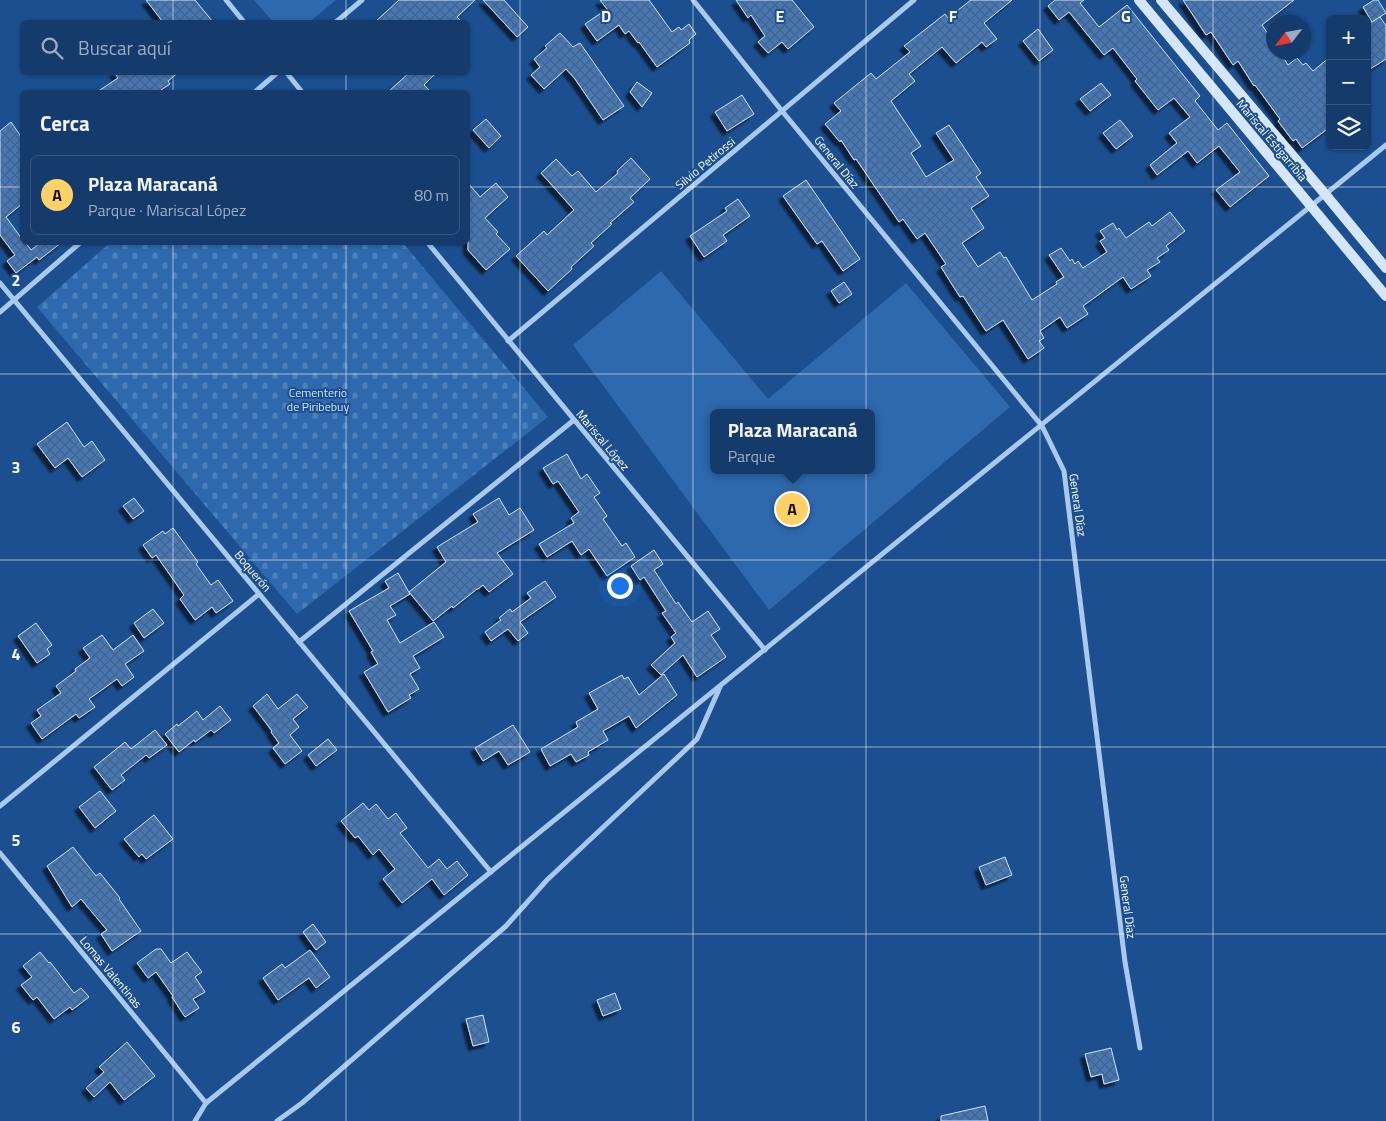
<!DOCTYPE html>
<html lang="es">
<head>
<meta charset="utf-8">
<style>
  body { margin:0; font-family:"Titillium Web",sans-serif; background:#1d4271; color:#f1f3f6 }
  .controls { position:absolute; right:15px; top:15px; display:grid; overflow:hidden; border-radius:8px; box-shadow:0 1px 4px #0004 }
  .controls button { width:45px; height:45px; display:grid; place-items:center; padding:0; border:0; border-bottom:1px solid #33557e; background:#143b6b; color:#f1f3f6; font:25px sans-serif }
  .compass { position:absolute; left:1266px; top:15px; width:45px; height:45px; border-radius:50%; background:#143b6b; box-shadow:0 1px 4px #0004; rotate:238deg }
  .you { position:absolute; left:619px; top:585px; width:18px; height:18px; margin:-12px; border:4px solid #fff; border-radius:50%; background:#1a73e8; box-shadow:0 0 0 8px #1a73e833 }
  .badge { display:grid; place-items:center; width:32px; height:32px; border-radius:50%; background:#ffd166; color:#111; font-size:16px; font-weight:700 }
  .pin { position:absolute; translate:-50% -50%; border:2px solid #fff; box-shadow:0 1px 5px #0006 }
  .popup { position:absolute; left:710px; top:409px; width:165px; height:65px; box-sizing:border-box; display:grid; place-content:center; border-radius:8px; background:#143b6b; filter:drop-shadow(0 1px 4px #0005); font-size:16px; white-space:nowrap; color:#9dadc1 }
  .popup b { font-size:19px; color:#f1f3f6 }
  .popup::after { content:''; position:absolute; left:50%; top:100%; margin-left:-10px; border:10px solid transparent; border-top-color:#143b6b }
  .list { margin:0; padding:0; list-style:none }
  h2 { display:flex; justify-content:space-between; align-items:center; height:65px; margin:0; padding:0 20px; font-size:21px }
  h2 small { font-size:16px; font-weight:400; color:#9dadc1 }
  .list li { display:grid; grid-template-columns:32px 1fr auto; gap:15px; align-items:center; box-sizing:border-box; height:80px; margin:0 10px 10px; padding:0 10px; border:1px solid #33557e; border-radius:8px }
  .list b { display:block; font-size:19px; white-space:nowrap }
  .list p { margin:0; font-size:16px; white-space:nowrap; color:#9dadc1 }
  .list em { font-size:16px; font-style:normal; color:#9dadc1 }
  .icon { flex:none; width:28px; height:28px; fill:none; stroke:currentColor; stroke-width:2; stroke-linecap:round; stroke-linejoin:round }
  .map { position:relative; flex:none; width:1386px; height:1121px; overflow:hidden }
  .search { position:absolute; background:#143b6b; box-shadow:0 1px 4px #0004; left:20px; top:20px; width:450px; height:55px; display:flex; align-items:center; gap:12px; box-sizing:border-box; padding:0 18px; border-radius:8px; color:#9dadc1; font-size:19px }
  .panel { position:absolute; background:#143b6b; box-shadow:0 1px 4px #0004; left:20px; top:90px; width:450px; height:155px; border-radius:8px }
  .map>svg:first-child { display:block }
</style>
</head>
<body>
<div class="map">
<svg width="1386" height="1121" viewBox="0 0 1386 1121">
  <defs>
    <pattern id="cemetery-stones" width="16" height="16" patternUnits="userSpaceOnUse" patternTransform="scale(1.25)"><rect width="16" height="16" fill="#2e69ad"/><path d="M2 7V4a2 2 0 0 1 4 0v3zM10 15v-3a2 2 0 0 1 4 0v3z" fill="#4d80b9"/></pattern>
    <pattern id="building-cross-hatch" width="8" height="8" patternUnits="userSpaceOnUse" patternTransform="scale(1.25)"><rect width="8" height="8" fill="#4478b7"/><path d="M0 0l8 8M0 8l8-8" fill="none" stroke="#486282"/></pattern>
    <filter id="shadow"><feDropShadow dx="-4.5" dy="4.5" stdDeviation="1" flood-color="#0009"/></filter>
  </defs>
  <rect width="100%" height="100%" fill="#1b4f8f"/>
  <polygon fill="url(#cemetery-stones)" points="111,242 403,243 548,417 297,614 37,307"/>
  <g fill="#2e69ad" fill-rule="evenodd">
    <polygon points="254,0 336,0 309,22 273,22"/>
    <path d="M661 271 768 399 906 283 1010 407 769 610 573 345ZM713 413H871V470H713Z"/>
  </g>
  <g fill="url(#building-cross-hatch)" stroke="#cfe3fa" filter="url(#shadow)">
    <polygon points="146,0 195,0 213,22 163,22"/>
    <polygon points="399,0 475,0 457,17 462,22 375,22"/>
    <polygon points="483,0 504,0 528,27 517,37"/>
    <polygon points="600,0 649,0 672,32 679,27 681,30 689,24 696,34 689,40 690,43 657,67 639,42 638,43 629,31 625,34 619,25 597,41 585,24 607,9"/>
    <polygon points="736,0 792,0 814,27 788,49 782,42 768,53 758,42 765,36 751,15 748,18"/>
    <polygon points="971,0 1012,0 984,23 997,39 986,47 982,42 956,63 942,47 909,74 915,81 891,101 921,146 911,153 926,177 954,160 936,133 949,125 981,173 976,177 989,196 971,208 984,228 962,243 978,267 1000,252 1004,258 1006,257 1032,300 1057,284 1056,282 1064,277 1049,255 1061,248 1070,261 1072,259 1075,264 1078,261 1083,268 1107,252 1100,241 1105,238 1100,231 1113,223 1117,230 1119,228 1126,238 1149,222 1152,226 1170,212 1185,231 1166,246 1169,250 1157,258 1160,262 1147,270 1151,276 1131,289 1123,277 1083,306 1088,314 1067,328 1060,317 1040,331 1044,338 1039,341 1044,348 1028,359 1003,320 986,331 963,296 960,297 941,267 946,264 925,233 917,239 903,219 899,222 856,159 854,160 841,140 840,142 825,124 841,111 834,103 871,73 876,79 910,52 904,46 945,14 948,18"/>
    <polygon points="1055,0 1084,0 1080,3 1099,27 1127,5 1200,96 1195,101 1218,130 1227,123 1269,176 1230,207 1216,190 1240,172 1219,146 1197,163 1188,151 1157,175 1150,165 1177,143 1169,133 1190,117 1174,98 1158,110 1135,81 1137,79 1113,48 1104,55 1069,12 1059,20 1048,6"/>
    <polygon points="1183,0 1294,0 1262,25 1274,43 1274,52 1280,52 1288,65 1297,58 1303,65 1306,63 1313,71 1330,57 1330,127 1302,148 1296,139 1293,141 1278,121 1280,119 1255,85 1254,86 1238,61 1233,65 1211,32 1206,35"/>
    <polygon points="1374,0 1378,0 1386,13 1372,22 1363,7"/>
    <polygon points="1380,17 1386,26 1386,59 1367,71 1367,25"/>
    <polygon points="1038,29 1053,50 1039,61 1023,41"/>
    <polygon points="560,33 573,47 580,43 624,106 603,120 575,79 566,69 544,89 531,75 540,67 534,59 547,48 545,46"/>
    <polygon points="114,72 179,72 168,81 170,84 158,92 97,92 118,78"/>
    <polygon points="410,72 437,72 424,85 431,92 388,92"/>
    <polygon points="637,82 652,93 642,107 630,92"/>
    <polygon points="1101,83 1111,95 1090,111 1080,99"/>
    <polygon points="742,95 754,114 727,131 715,112"/>
    <polygon points="486,119 501,136 489,148 473,130"/>
    <polygon points="1120,120 1133,136 1116,149 1103,133"/>
    <polygon points="11,122 22,138 22,204 6,217 22,239 22,242 25,242 31,250 42,242 62,242 39,260 37,257 16,273 7,261 15,255 0,235 0,131"/>
    <polygon points="631,158 650,179 630,198 634,202 610,223 612,224 591,243 594,246 571,267 572,269 548,291 516,256 544,231 547,235 574,210 541,173 556,159 572,176 578,171 596,192 618,173 617,171"/>
    <polygon points="806,180 860,259 843,271 822,241 817,244 783,196"/>
    <polygon points="468,183 480,197 496,183 508,197 485,218 498,232 496,234 510,249 486,270 468,250"/>
    <polygon points="738,199 750,216 723,235 727,241 704,257 690,236 727,211 725,208"/>
    <polygon points="844,282 852,294 839,303 831,291"/>
    <polygon points="67,422 84,447 92,441 105,460 82,477 68,458 55,468 37,444"/>
    <polygon points="567,454 581,479 587,474 600,493 594,497 607,516 603,519 622,546 626,543 635,557 607,576 589,549 581,555 572,541 547,557 539,544 574,523 571,518 579,512 558,481 553,484 543,468"/>
    <polygon points="134,498 144,511 133,519 123,506"/>
    <polygon points="499,498 509,515 520,508 534,530 497,553 513,574 489,592 483,585 478,589 477,589 453,608 452,606 433,621 409,592 446,562 437,547 478,522 473,514"/>
    <polygon points="173,528 198,562 196,564 211,585 218,580 233,601 216,613 212,607 195,620 180,599 184,595 156,555 152,558 143,545 163,531 165,534"/>
    <polygon points="654,550 663,564 654,570 676,604 678,602 692,622 708,611 720,629 711,635 726,657 697,677 683,655 661,675 651,665 675,643 671,637 676,633 662,613 666,611 644,577 640,580 631,566"/>
    <polygon points="398,573 410,594 390,606 396,615 387,620 400,643 434,622 444,637 413,656 420,668 410,674 419,689 409,695 411,698 388,712 364,672 378,664 371,652 373,651 349,611 389,588 385,581"/>
    <polygon points="545,581 556,597 520,622 528,633 518,641 508,629 491,641 485,632 501,620 499,618 510,609 512,612 531,598 527,593"/>
    <polygon points="153,609 164,623 144,638 134,623"/>
    <polygon points="36,623 52,645 47,649 50,654 37,663 18,636"/>
    <polygon points="102,635 113,650 133,635 144,651 125,664 134,677 122,686 117,679 89,699 95,707 79,718 76,714 42,739 31,723 41,716 37,710 61,693 56,686 76,671 75,669 90,658 83,648"/>
    <polygon points="664,674 677,695 636,728 629,716 603,731 608,740 588,752 589,755 576,762 571,754 550,766 541,749 578,727 576,722 598,709 589,693 622,675 624,679 628,677 639,695"/>
    <polygon points="267,694 278,709 297,694 308,707 293,719 299,727 290,735 302,751 285,764 273,748 279,743 271,732 272,731 253,706"/>
    <polygon points="220,706 231,720 214,733 211,730 195,742 194,740 179,752 165,734 177,724 178,726 197,711 203,720"/>
    <polygon points="513,725 530,752 508,765 499,751 483,761 475,748"/>
    <polygon points="155,730 167,745 149,758 146,755 121,775 125,780 112,790 94,767 125,742 131,749"/>
    <polygon points="328,739 337,750 316,766 308,755"/>
    <polygon points="100,791 116,811 95,828 79,807"/>
    <polygon points="363,803 369,810 376,804 388,819 396,813 407,828 400,833 428,868 439,859 447,869 457,861 468,875 444,895 432,879 402,903 383,879 395,869 379,849 373,855 358,836 355,838 341,821"/>
    <polygon points="154,815 173,839 146,859 142,854 139,857 124,839"/>
    <polygon points="73,847 96,876 100,873 120,898 119,899 141,931 112,951 101,934 107,930 81,899 72,907 47,866"/>
    <polygon points="1005,857 1012,875 986,885 979,867"/>
    <polygon points="313,924 326,942 316,950 303,932"/>
    <polygon points="156,949 161,949 171,963 187,952 202,972 195,977 205,992 193,999 199,1008 185,1017 172,997 173,996 156,972 148,978 137,963"/>
    <polygon points="310,950 330,977 316,988 309,978 278,1000 263,978 282,964 285,968"/>
    <polygon points="40,952 49,963 50,962 74,993 81,988 89,997 72,1010 70,1007 54,1019 37,997 33,1000 21,985 32,977 23,966"/>
    <polygon points="615,993 621,1009 603,1016 597,1000"/>
    <polygon points="483,1015 489,1042 473,1046 466,1019"/>
    <polygon points="127,1042 155,1076 124,1100 110,1082 94,1097 86,1088 104,1072 99,1067"/>
    <polygon points="1111,1048 1119,1080 1104,1084 1102,1074 1091,1077 1085,1054"/>
    <polygon points="985,1106 988,1121 941,1121 941,1116"/>
  </g>
  <g fill="none" stroke-linecap="round" stroke-linejoin="round">
    <g stroke="#a9c9ee" stroke-width="5">
      <polyline points="226,0 244,22"/>
      <polyline points="693,0 782,111 1042,426 1064,471 1125,962 1140,1048"/>
      <polyline points="336,22 362,0"/>
      <polyline points="286,72 302,92"/>
      <polyline points="255,92 278,72"/>
      <polyline points="427,242 765,650"/>
      <polyline points="0,283 491,872"/>
      <polyline points="0,312 81,242"/>
      <polyline points="508,341 914,0"/>
      <polyline points="299,642 574,420"/>
      <polyline points="0,806 259,594"/>
      <polyline points="0,853 206,1103"/>
      <polyline points="195,1121 206,1103 1386,145"/>
      <polyline points="277,1121 302,1103 506,926 547,880 697,739 720,687"/>
    </g>
    <g stroke="#d6e6fa" stroke-width="10">
      <polyline points="1139,0 1386,296"/>
      <polyline points="1161,0 1325,194 1386,268"/>
    </g>
  </g>
  <path fill="none" stroke="#fff" stroke-width="1" stroke-opacity="0.55" d="M173 0V22M346 0V22M520 0V1121M693 0V1121M866 0V1121M1040 0V1121M1213 0V1121M173 72V92M346 72V92M0 187H22M468 187H1386M173 242V1121M346 242V1121M0 374H1386M0 560H1386M0 747H1386M0 934H1386"/>
  <g text-anchor="middle" dominant-baseline="central" stroke-width="4" stroke-linejoin="round" paint-order="stroke">
    <g font-size="12" fill="#fff" stroke="#1b4f8f">
      <text transform="translate(1272 140) rotate(50)">Mariscal Estigarribia</text>
      <text transform="translate(837 162) rotate(51)">General Díaz</text>
      <text transform="translate(705 163) rotate(-40)">Silvio Petirossi</text>
      <text transform="translate(603 440) rotate(50)">Mariscal López</text>
      <text transform="translate(1078 505) rotate(82)">General Díaz</text>
      <text transform="translate(253 571) rotate(50)">Boquerón</text>
      <text transform="translate(1128 907) rotate(83)">General Díaz</text>
      <text transform="translate(111 972) rotate(50)">Lomas Valentinas</text>
    </g>
    <g font-size="12" fill="#cfe3fa" stroke="#1b4f8f">
      <text x="318" y="392">Cementerio<tspan x="318" dy="14">de Piribebuy</tspan></text>
    </g>
  </g>
  <g font-size="16" text-anchor="middle" font-weight="bold" fill="#fff" stroke="#1b4f8f" stroke-width="4" stroke-linejoin="round" paint-order="stroke">
    <text x="606" y="22">D</text>
    <text x="780" y="22">E</text>
    <text x="953" y="22">F</text>
    <text x="1126" y="22">G</text>
    <text x="16" y="286">2</text>
    <text x="16" y="473">3</text>
    <text x="16" y="660">4</text>
    <text x="16" y="846">5</text>
    <text x="16" y="1033">6</text>
  </g>
</svg>
<div class="controls">
<button>+</button>
<button>−</button>
<button><svg class="icon" aria-label="layers" viewBox="0 0 24 24"><path d="M12 4l9 5-9 5-9-5zM3 14l9 5 9-5"/></svg></button>
</div>
<svg class="compass" viewBox="-18 -18 36 36"><path d="M0-13l5 13h-10z" fill="#e53935"/><path d="M0 13l5-13h-10z" fill="#9dadc1"/></svg>
<div class="you"></div>
<div class="pin badge" style="left:792px;top:509px">A</div>
<div class="popup"><b>Plaza Maracaná</b>Parque</div>
<div class="search"><svg class="icon" aria-label="search" viewBox="0 0 24 24"><circle cx="10" cy="10" r="6"/><path d="M15 15l6 6"/></svg>Buscar aquí</div>
<section class="panel">
<h2>Cerca<small></small></h2>
<ul class="list">
<li><span class="badge">A</span><div><b>Plaza Maracaná</b><p>Parque · Mariscal López</p></div><em>80 m</em></li>
</ul>
</section>
</div>
</body>
</html>
